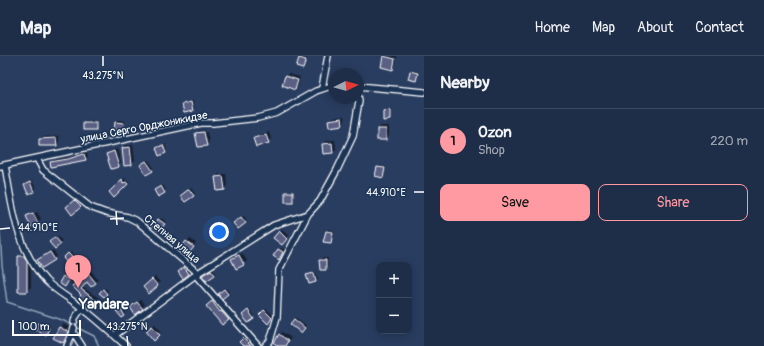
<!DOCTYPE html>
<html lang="en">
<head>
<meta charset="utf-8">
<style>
  body { margin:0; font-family:Pangolin,sans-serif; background:#27364f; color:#f1f3f6 }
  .controls { position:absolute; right:12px; bottom:12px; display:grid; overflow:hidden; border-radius:8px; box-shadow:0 2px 10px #0003 }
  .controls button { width:36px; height:36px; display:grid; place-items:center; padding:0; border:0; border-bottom:1px solid #3c4a60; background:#1f2e48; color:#f1f3f6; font:20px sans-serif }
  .compass { position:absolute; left:328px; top:12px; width:36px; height:36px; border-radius:50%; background:#1f2e48; box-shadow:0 2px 10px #0003; rotate:85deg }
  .scale { position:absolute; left:12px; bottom:10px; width:69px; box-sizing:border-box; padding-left:4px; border:2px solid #fff; border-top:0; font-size:11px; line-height:14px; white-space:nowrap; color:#fff; -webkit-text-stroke:3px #1d3557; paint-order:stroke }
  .you { position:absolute; left:219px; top:176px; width:14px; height:14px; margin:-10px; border:3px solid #fff; border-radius:50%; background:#1a73e8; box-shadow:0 0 0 6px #1a73e833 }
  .badge { display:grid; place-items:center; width:26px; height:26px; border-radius:50%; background:#ff9aa2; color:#111; font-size:13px; font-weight:700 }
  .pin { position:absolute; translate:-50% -33px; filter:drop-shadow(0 1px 2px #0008) }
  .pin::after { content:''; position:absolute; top:21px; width:14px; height:12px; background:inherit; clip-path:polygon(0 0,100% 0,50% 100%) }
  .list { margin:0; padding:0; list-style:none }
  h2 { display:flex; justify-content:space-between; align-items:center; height:52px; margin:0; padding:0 16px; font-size:17px }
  h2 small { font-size:13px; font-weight:400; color:#a1a8b4 }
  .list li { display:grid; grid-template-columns:26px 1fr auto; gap:12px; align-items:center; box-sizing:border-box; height:64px; padding:0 16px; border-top:1px solid #3c4a60 }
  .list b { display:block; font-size:15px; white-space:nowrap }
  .list p { margin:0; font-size:13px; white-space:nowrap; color:#a1a8b4 }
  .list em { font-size:13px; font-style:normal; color:#a1a8b4 }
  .actions { display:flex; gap:8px; padding:12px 16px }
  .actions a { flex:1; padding:9px 0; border:1px solid #ff9aa2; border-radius:8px; text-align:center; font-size:14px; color:#ff9aa2 }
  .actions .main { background:#ff9aa2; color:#111 }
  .map { position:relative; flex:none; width:424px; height:290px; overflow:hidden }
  header { display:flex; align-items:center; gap:24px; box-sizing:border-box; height:56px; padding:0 20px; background:#1f2e48; border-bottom:1px solid #3c4a60 }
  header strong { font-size:19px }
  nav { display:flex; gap:22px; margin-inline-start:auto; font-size:14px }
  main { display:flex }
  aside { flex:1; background:#1f2e48 }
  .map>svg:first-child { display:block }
</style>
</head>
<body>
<header>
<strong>Map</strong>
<nav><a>Home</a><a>Map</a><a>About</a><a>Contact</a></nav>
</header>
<main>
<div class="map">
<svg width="424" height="290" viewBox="0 0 424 290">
  <rect width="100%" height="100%" fill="#293d60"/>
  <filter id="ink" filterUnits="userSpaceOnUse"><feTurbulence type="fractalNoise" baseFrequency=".025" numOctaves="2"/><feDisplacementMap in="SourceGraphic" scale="8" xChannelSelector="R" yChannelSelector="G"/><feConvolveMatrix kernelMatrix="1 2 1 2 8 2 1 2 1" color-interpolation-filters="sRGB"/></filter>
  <g filter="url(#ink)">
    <g fill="#0007">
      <polygon points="302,0 307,2 302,12 297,10"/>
      <polygon points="385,0 397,0 395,10 392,13 384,1"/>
      <polygon points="413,14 419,16 416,24 411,16"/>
      <polygon points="288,18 300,21 298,30 295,33 286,21"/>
      <polygon points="337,42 345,42 344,44 337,44"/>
      <polygon points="193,45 194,52 192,54 183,48 185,47"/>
      <polygon points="391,53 392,61 390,63 384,63 384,55 385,54"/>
      <polygon points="344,60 345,65 342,68 329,65 332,62"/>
      <polygon points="117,64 125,65 125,72 123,74 116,66"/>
      <polygon points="86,65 97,66 97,71 95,73 84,67"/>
      <polygon points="381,70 389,70 389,80 386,83 378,73"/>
      <polygon points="207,73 198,76 198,78 207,76 209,86 206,89 196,77 199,75"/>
      <polygon points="269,76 271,83 268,86 254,83 257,80"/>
      <polygon points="59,80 59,86 56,89 40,84 43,81"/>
      <polygon points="335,84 336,93 333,96 324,97 323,88 326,85"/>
      <polygon points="165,88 167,95 166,96 157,92"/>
      <polygon points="126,89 133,89 135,105 132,108 123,92"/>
      <polygon points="117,93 121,107 118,110 107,98 110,95"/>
      <polygon points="87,96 88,101 85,103 51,106 54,104 71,101"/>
      <polygon points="148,104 154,112 152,114 141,109"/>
      <polygon points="380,110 386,111 384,119 383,121 378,111"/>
      <polygon points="219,118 226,118 227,130 225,133 216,121"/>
      <polygon points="125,122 126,125 130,125 114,140 110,136"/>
      <polygon points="32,125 36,133 28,137 25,129"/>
      <polygon points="163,129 166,134 159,140 157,133"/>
      <polygon points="191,132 195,137 193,139 183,138"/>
      <polygon points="288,135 294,135 294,143 292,145 286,137"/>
      <polygon points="78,142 83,147 72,157 70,148"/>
      <polygon points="37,156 41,163 31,169 27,161"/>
      <polygon points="244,160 247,165 245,167 236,165"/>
      <polygon points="161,162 166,166 159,174 154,170"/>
      <polygon points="282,173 289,179 282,188 275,181"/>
      <polygon points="328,173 334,175 332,185 330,186 327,175"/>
      <polygon points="57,180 62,185 55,192 50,186"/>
      <polygon points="190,183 196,187 189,197 187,186"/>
      <polygon points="281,192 285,194 279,203 275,200"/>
      <polygon points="53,194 57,200 54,203 41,202"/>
      <polygon points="71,196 75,201 68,207 64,202"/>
      <polygon points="23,197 28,197 31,201 31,231 27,235 19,201"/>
      <polygon points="242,197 247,205 237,212 232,203"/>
      <polygon points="322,202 328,202 328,211 326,213 320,204"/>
      <polygon points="186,210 190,216 189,217 179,216"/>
      <polygon points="213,213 216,217 214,219 205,218"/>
      <polygon points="91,215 98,224 91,229 87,225 82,231 100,243 95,249 74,230"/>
      <polygon points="316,216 318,223 309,227 307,220"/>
      <polygon points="66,219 70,222 65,229 64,221"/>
      <polygon points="155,221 160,226 149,236 145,231"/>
      <polygon points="105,232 108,235 104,240 101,237"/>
      <polygon points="227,232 229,236 222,242 221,237"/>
      <polygon points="141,244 145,249 142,252 134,249"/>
      <polygon points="214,244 223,254 224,253 230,260 222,268 210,247"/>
      <polygon points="122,251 126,257 123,260 117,255"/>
      <polygon points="250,253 255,261 253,262 245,257"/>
      <polygon points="266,253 273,259 269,265 260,259"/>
      <polygon points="296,262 306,269 301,275 291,267"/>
      <polygon points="41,266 50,270 46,278 36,273"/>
      <polygon points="63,268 71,272 66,283 63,286 55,282"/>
      <polygon points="155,268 162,276 154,283 147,275"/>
      <polygon points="282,276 291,282 285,290 280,290 279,279"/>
      <polygon points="245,281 251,286 247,290 244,290 240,286"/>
    </g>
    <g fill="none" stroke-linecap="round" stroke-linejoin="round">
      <polyline stroke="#8ea3b8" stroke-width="1.5" points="0,175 2,209 7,246 62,264 94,280 99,290"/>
    </g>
    <g fill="#5a5f84" stroke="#fff">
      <polygon points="383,0 395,3 393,14 381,11"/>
      <polygon points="299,2 306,4 303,13 296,11"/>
      <polygon points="410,15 418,17 416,25 408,23"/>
      <polygon points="285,20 298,24 295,34 282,29"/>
      <polygon points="191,46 193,55 184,57 182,48"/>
      <polygon points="390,54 390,64 383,65 383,55"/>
      <polygon points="342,62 343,69 329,71 328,64"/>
      <polygon points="115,66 124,67 123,75 114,74"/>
      <rect x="83" y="67" width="13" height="7"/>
      <rect x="377" y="73" width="9" height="11"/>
      <polygon points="204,76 207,90 198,91 195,77"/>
      <polygon points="266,79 269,87 256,91 253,82"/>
      <polygon points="56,82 57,90 39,90 39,83"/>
      <polygon points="332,87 333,97 323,98 322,88"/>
      <polygon points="163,89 166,97 159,100 156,92"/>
      <polygon points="130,91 132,109 124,110 122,92"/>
      <polygon points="114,95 119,111 111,113 106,98"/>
      <polygon points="84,98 86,104 51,111 50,106 68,103"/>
      <polygon points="146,105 153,115 146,119 140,109"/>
      <polygon points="377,111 385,112 383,122 375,120"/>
      <polygon points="223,120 225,134 217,135 215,121"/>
      <polygon points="122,123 123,127 126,126 128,128 114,142 109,136"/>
      <polygon points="30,126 34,136 28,138 24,129"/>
      <polygon points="161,130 165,137 158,141 154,134"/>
      <polygon points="189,133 194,140 185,146 180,140"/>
      <rect x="285" y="136" width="8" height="10"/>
      <polygon points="74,144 81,151 72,159 66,151"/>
      <polygon points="33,157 38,167 31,171 26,160"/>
      <polygon points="241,161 246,167 238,173 233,167"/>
      <polygon points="158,163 165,168 159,175 152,170"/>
      <polygon points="279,175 287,183 282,189 273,182"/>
      <polygon points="326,175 333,176 331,187 323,186"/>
      <polygon points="55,181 61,188 55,193 49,186"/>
      <polygon points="186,185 194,191 186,201 179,195"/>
      <polygon points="278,193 283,196 279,204 273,200"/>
      <polygon points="50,196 55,204 42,212 37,204"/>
      <polygon points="68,197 74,203 68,208 63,202"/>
      <polygon points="239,199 244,209 236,213 231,203"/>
      <polygon points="18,200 24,200 27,205 27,236 18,236"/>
      <polygon points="319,204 326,204 326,214 320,214"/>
      <polygon points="184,211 189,218 183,223 178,216"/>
      <polygon points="211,214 215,219 206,225 202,219"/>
      <polygon points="88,217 96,227 91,231 87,226 81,233 98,246 93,253 79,242 81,239 72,230"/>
      <polygon points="314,217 316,226 309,228 306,219"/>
      <polygon points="63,220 69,224 65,231 59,227"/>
      <polygon points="152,223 158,230 149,238 143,231"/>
      <polygon points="103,233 107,238 104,241 99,237"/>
      <polygon points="224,233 228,238 222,243 218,238"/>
      <polygon points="212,245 220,256 221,255 229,264 222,269 206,250"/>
      <polygon points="137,246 143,253 135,259 130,251"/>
      <polygon points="120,252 125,260 122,262 116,255"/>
      <polygon points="248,254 254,263 248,267 242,259"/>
      <polygon points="264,254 272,262 268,268 259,259"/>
      <polygon points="294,263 305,272 301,277 290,268"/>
      <polygon points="38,267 49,272 46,279 35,274"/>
      <polygon points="152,270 160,279 154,285 146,275"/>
      <polygon points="59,271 69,276 63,287 53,282"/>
      <polygon points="279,278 288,285 285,290 278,290 274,287"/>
      <polygon points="243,282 251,290 243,290 239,286"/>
    </g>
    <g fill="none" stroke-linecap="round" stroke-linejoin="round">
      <g stroke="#fff" stroke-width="8">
        <g id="minor">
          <polyline points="358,30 424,36"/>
          <polyline points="322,32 328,0"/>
          <polyline points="37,103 43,114 90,151 106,157 128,161 138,166 198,217 198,222 258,290"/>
          <path d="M5 109C12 150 16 192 46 225 57 236 71 243 82 252 98 264 112 277 126 290"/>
          <polyline points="0,110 201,67 213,67 258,62 277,57 316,35 334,29"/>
          <polyline points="74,266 75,262 82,252"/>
          <polyline points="73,276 82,290"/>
          <polyline points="115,279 198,217 274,169 308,158 320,145 337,114 353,80 359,45 358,39"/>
          <polyline points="67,290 73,276 74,272"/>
          <polyline points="265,290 270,285 277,261 279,214 308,158"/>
        </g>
      </g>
      <use href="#minor" stroke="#1d3557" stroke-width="5.5"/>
    </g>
  </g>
  <path fill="none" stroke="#fff" stroke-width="1.5" d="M103 0V10M414 136H424M116 155 117 169M110 163 124 162M0 173 10 172M127 280 128 290"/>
  <g text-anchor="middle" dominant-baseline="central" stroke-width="3" stroke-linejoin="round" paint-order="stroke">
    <g font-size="11" fill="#fff" stroke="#1d3557">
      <text transform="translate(144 71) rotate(-11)">улица Серго Орджоникидзе</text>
      <text transform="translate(172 183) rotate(40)">Степная улица</text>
    </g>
    <g font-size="15" font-weight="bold" fill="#fff" stroke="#1d3557">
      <text x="104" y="248">Yandare</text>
    </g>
  </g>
  <g font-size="10" text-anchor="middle" fill="#fff" stroke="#1d3557" stroke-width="3" stroke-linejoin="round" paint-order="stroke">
    <text x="103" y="23">43.275°N</text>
    <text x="386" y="140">44.910°E</text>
    <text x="38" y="175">44.910°E</text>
    <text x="127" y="274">43.275°N</text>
  </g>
</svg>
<div class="controls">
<button>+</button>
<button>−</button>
</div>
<svg class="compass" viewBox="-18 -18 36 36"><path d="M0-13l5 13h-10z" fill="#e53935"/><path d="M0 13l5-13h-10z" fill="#a1a8b4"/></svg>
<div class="scale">100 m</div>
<div class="you"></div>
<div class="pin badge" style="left:78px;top:232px">1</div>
</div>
<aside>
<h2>Nearby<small></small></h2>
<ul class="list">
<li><span class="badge">1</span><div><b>Ozon</b><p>Shop</p></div><em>220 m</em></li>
</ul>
<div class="actions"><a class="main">Save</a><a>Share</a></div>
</aside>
</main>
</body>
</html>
